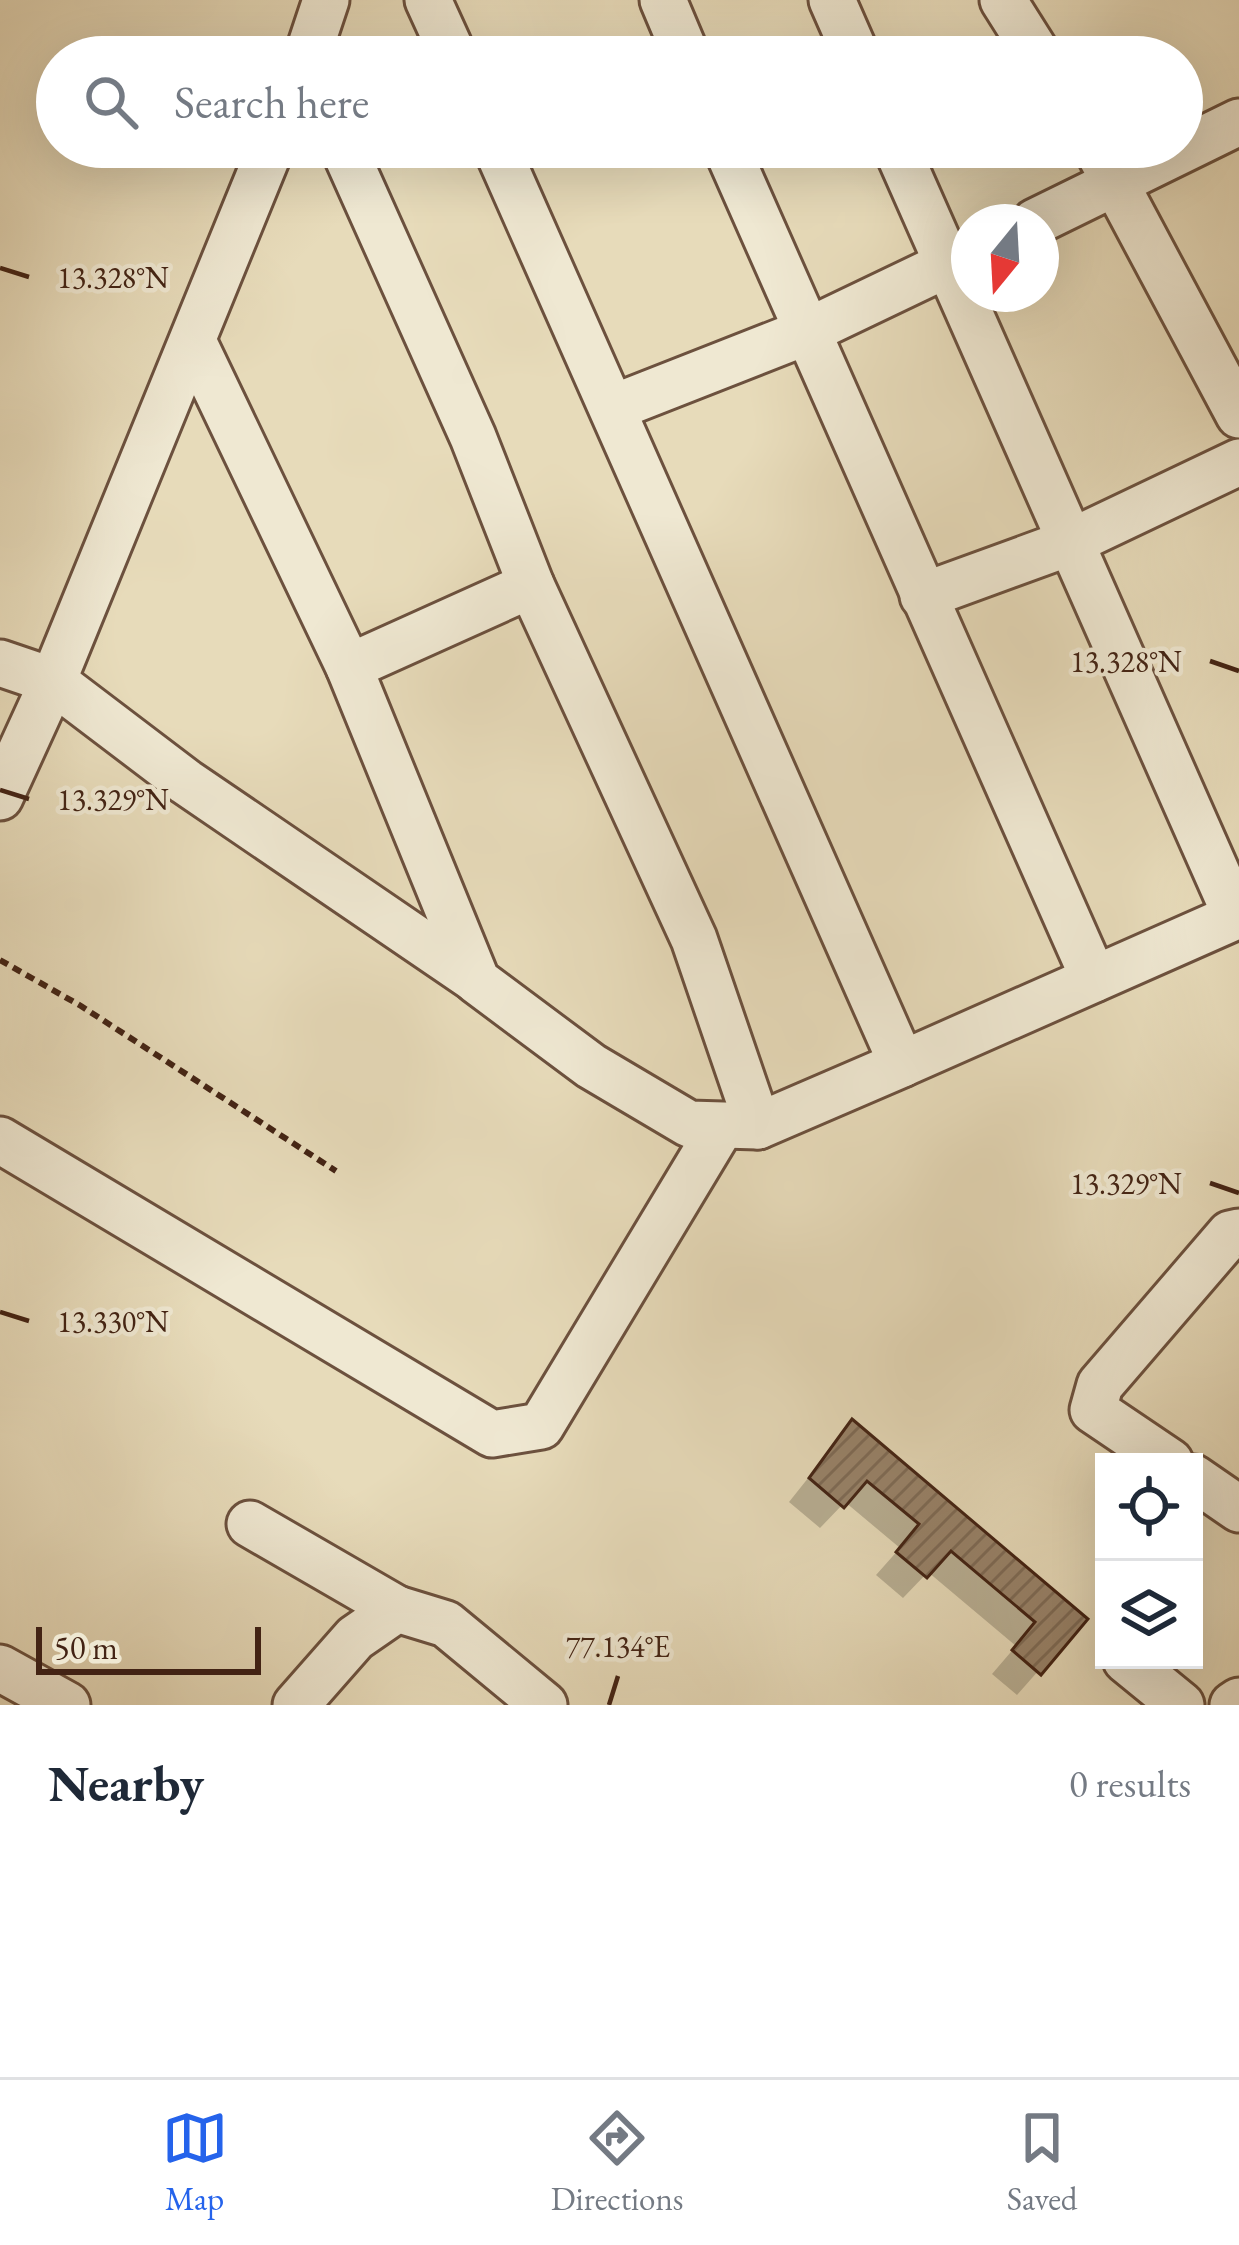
<!DOCTYPE html>
<html lang="en">
<head>
<meta charset="utf-8">
<style>
  body { margin:0; font-family:"EB Garamond",serif; background:#f2f2f3; color:#1f2937 }
  .controls { position:absolute; right:36px; bottom:36px; display:grid; overflow:hidden; border-radius:0px; box-shadow:0 12px 48px #0002 }
  .controls button { width:108px; height:108px; display:grid; place-items:center; padding:0; border:0; border-bottom:3px solid #e0e1e3; background:#fff; color:#1f2937; font:60px sans-serif }
  .compass { position:absolute; left:951px; top:204px; width:108px; height:108px; border-radius:50%; background:#fff; box-shadow:0 12px 48px #0002; rotate:198deg }
  .scale { position:absolute; left:36px; bottom:30px; width:225px; box-sizing:border-box; padding-left:12px; border:6px solid #432314; border-top:0; font-size:33px; line-height:42px; white-space:nowrap; color:#432314; -webkit-text-stroke:9px #efe8d2; paint-order:stroke }
  .list { margin:0; padding:0; list-style:none }
  h2 { display:flex; justify-content:space-between; align-items:center; height:156px; margin:0; padding:0 48px; font-size:51px }
  h2 small { font-size:39px; font-weight:400; color:#747a83 }
  .icon { flex:none; width:66px; height:66px; fill:none; stroke:currentColor; stroke-width:2; stroke-linecap:round; stroke-linejoin:round }
  .map { position:relative; flex:none; width:1239px; height:1705px; overflow:hidden }
  .search { position:absolute; background:#fff; box-shadow:0 12px 48px #0002; left:36px; right:36px; top:36px; height:132px; display:flex; align-items:center; gap:30px; box-sizing:border-box; padding:0 42px; border-radius:66px; color:#747a83; font-size:45px }
  .sheet { height:372px; background:#fff }
  nav { display:flex; justify-content:space-around; align-items:center; box-sizing:border-box; height:168px; border-top:3px solid #e0e1e3; background:#fff; font-size:33px; color:#747a83 }
  nav a { display:grid; justify-items:center; gap:6px }
  nav .on { color:#2563eb }
  .map>svg:first-child { display:block }
</style>
</head>
<body>
<div class="map">
<svg width="1239" height="1705" viewBox="0 0 1239 1705">
  <defs>
    <pattern id="building-hatch" width="6" height="6" patternUnits="userSpaceOnUse" patternTransform="scale(3)"><rect width="6" height="6" fill="#98836a"/><path d="M-1 1l2-2M0 6l6-6M5 7l2-2" fill="none" stroke="#7e6b56"/></pattern>
  </defs>
  <rect width="100%" height="100%" fill="#e7dbba"/>
  <filter id="stains"><feTurbulence type="fractalNoise" baseFrequency=".00167" numOctaves="4"/><feColorMatrix values="0 0 0 0 .2 0 0 0 0 .09 0 0 0 0 .02 0 0 0 .5 -.17"/></filter>
  <radialGradient id="worn" r=".72"><stop offset=".6" stop-color="#630" stop-opacity="0"/><stop offset="1" stop-color="#630" stop-opacity=".3"/></radialGradient>
  <polygon fill="#0003" points="852,1423 1084,1619 1017,1695 992,1674 1016,1646 928,1572 903,1598 876,1575 900,1548 845,1502 820,1528 789,1502"/>
  <polygon fill="url(#building-hatch)" stroke="#432314" stroke-width="3" points="852,1419 1088,1619 1041,1675 1012,1650 1035,1622 951,1551 927,1578 896,1552 919,1524 867,1481 844,1508 809,1478"/>
  <g fill="none" stroke-linecap="round" stroke-linejoin="round">
    <g stroke="#6c513e" stroke-width="51">
      <g id="minor">
        <polyline points="428,0 454,57"/>
        <polyline points="663,0 687,57"/>
        <polyline points="832,0 857,57"/>
        <polyline points="1003,0 1039,57"/>
        <polyline points="307,57 326,0"/>
        <polyline points="343,147 473,437 531,585 694,939 758,1126 902,1064"/>
        <polyline points="496,147 902,1064 1239,915"/>
        <polyline points="726,147 1094,979"/>
        <polyline points="896,147 1236,916"/>
        <polyline points="1096,147 1239,415"/>
        <polyline points="1035,222 1239,122"/>
        <polyline points="193,341 349,667 477,981 591,1066 689,1124 758,1126"/>
        <polyline points="615,407 806,332 969,254"/>
        <polyline points="923,596 1071,542 1239,462"/>
        <polyline points="0,663 53,681 186,782 475,979"/>
        <polyline points="349,667 531,585"/>
        <polyline points="0,797 53,681 271,147"/>
        <polyline points="0,1140 492,1434 541,1426 721,1127"/>
        <polyline points="1170,1462 1093,1410 1100,1385 1230,1234 1239,1232"/>
        <polyline points="1194,1478 1239,1509"/>
        <polyline points="250,1524 397,1609"/>
        <polyline points="1126,1660 1181,1705"/>
        <polyline points="0,1668 67,1705"/>
        <polyline points="296,1705 355,1638 397,1609 446,1624 544,1705"/>
        <polyline points="1233,1705 1239,1701"/>
      </g>
    </g>
    <polyline stroke="#432314" stroke-width="6" stroke-dasharray="9 6" stroke-linecap="butt" points="0,960 81,1006 336,1171"/>
    <use href="#minor" stroke="#efe8d2" stroke-width="45"/>
  </g>
  <path fill="none" stroke="#432314" stroke-width="4.5" d="M0 268 29 277M1210 661 1239 671M0 790 29 799M1210 1183 1239 1193M0 1312 29 1321M609 1705 618 1676"/>
  <g font-size="30" text-anchor="middle" fill="#432314" stroke="#efe8d2" stroke-width="9" stroke-linejoin="round" paint-order="stroke">
    <text x="113" y="288">13.328°N</text>
    <text x="1126" y="672">13.328°N</text>
    <text x="113" y="810">13.329°N</text>
    <text x="1126" y="1194">13.329°N</text>
    <text x="113" y="1332">13.330°N</text>
    <text x="618" y="1657">77.134°E</text>
  </g>
  <rect width="100%" height="100%" filter="url(#stains)"/>
  <rect width="100%" height="100%" fill="url(#worn)"/>
</svg>
<div class="controls">
<button><svg class="icon" aria-label="locate" viewBox="0 0 24 24"><circle cx="12" cy="12" r="6"/><path d="M12 2v4M12 18v4M2 12h4M18 12h4"/></svg></button>
<button><svg class="icon" aria-label="layers" viewBox="0 0 24 24"><path d="M12 4l9 5-9 5-9-5zM3 14l9 5 9-5"/></svg></button>
</div>
<svg class="compass" viewBox="-18 -18 36 36"><path d="M0-13l5 13h-10z" fill="#e53935"/><path d="M0 13l5-13h-10z" fill="#747a83"/></svg>
<div class="scale">50 m</div>
<div class="search"><svg class="icon" aria-label="search" viewBox="0 0 24 24"><circle cx="10" cy="10" r="6"/><path d="M15 15l6 6"/></svg>Search here</div>
</div>
<section class="sheet">
<h2>Nearby<small>0 results</small></h2>
<ul class="list">
</ul>
</section>
<nav>
<a class="on"><svg class="icon" aria-label="map" viewBox="0 0 24 24"><path d="M3 6l6-2 6 2 6-2v14l-6 2-6-2-6 2zM9 4v14M15 6v14"/></svg>Map</a>
<a><svg class="icon" aria-label="directions" viewBox="0 0 24 24"><path d="M12 3l9 9-9 9-9-9zM9 14v-3h6M13 9l2 2-2 2"/></svg>Directions</a>
<a><svg class="icon" aria-label="saved" viewBox="0 0 24 24"><path d="M7 4h10v16l-5-4-5 4z"/></svg>Saved</a>
</nav>
</body>
</html>
